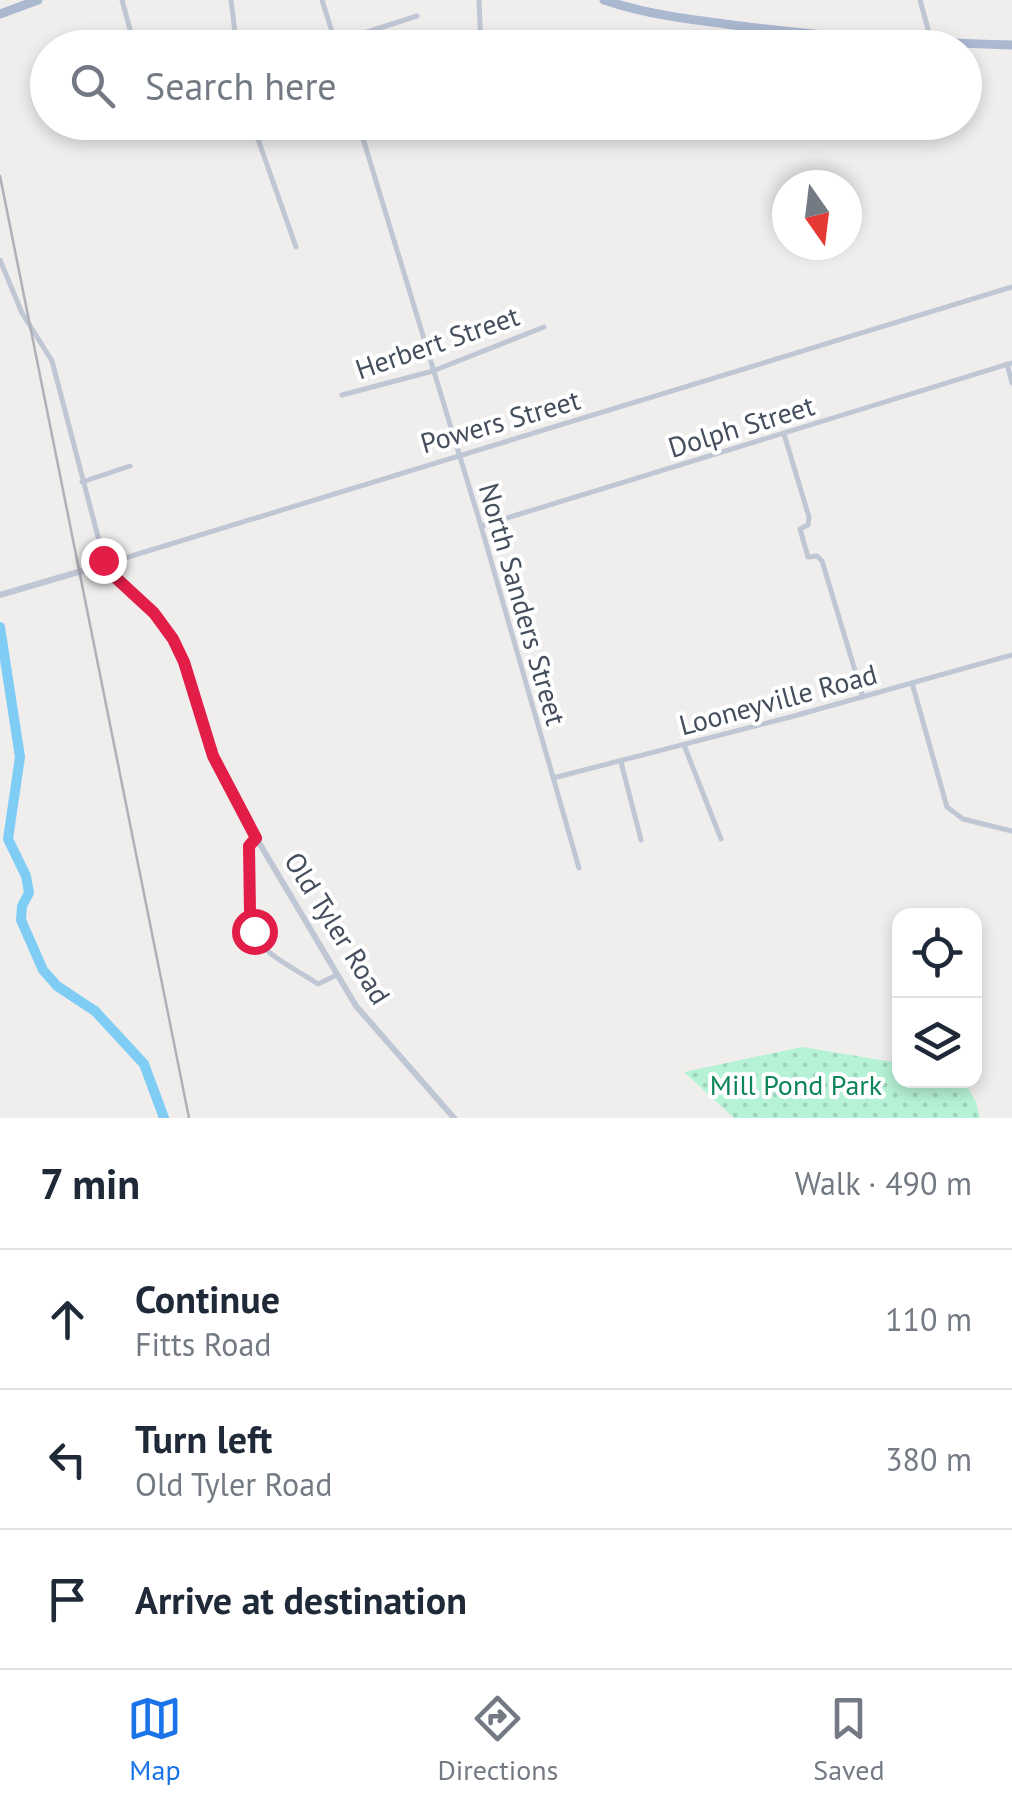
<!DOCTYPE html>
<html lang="en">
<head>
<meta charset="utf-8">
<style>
  body { margin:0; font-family:"PT Sans",sans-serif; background:#f6f6f7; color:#1f2937 }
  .controls { position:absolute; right:30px; bottom:30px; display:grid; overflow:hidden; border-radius:20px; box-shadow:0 5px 15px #0003 }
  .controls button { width:90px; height:90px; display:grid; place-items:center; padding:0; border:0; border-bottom:2px solid #e0e1e3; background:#fff; color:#1f2937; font:50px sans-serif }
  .compass { position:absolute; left:772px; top:170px; width:90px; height:90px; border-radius:50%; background:#fff; box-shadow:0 5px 15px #0003; rotate:166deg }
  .stop { position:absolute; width:30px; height:30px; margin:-22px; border:8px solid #e11d48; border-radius:50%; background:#fff }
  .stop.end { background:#e11d48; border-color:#fff; box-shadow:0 2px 10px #0008 }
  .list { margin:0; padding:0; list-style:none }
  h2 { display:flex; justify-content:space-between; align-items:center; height:130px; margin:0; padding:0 40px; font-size:42px }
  h2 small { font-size:32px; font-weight:400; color:#747a83 }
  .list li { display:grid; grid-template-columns:65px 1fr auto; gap:30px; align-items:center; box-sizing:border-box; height:140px; padding:0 40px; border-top:2px solid #e0e1e3 }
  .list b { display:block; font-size:38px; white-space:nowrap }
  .list p { margin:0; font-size:32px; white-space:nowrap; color:#747a83 }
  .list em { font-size:32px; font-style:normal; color:#747a83 }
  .icon { flex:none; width:55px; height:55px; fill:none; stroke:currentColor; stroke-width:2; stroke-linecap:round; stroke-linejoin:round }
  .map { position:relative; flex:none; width:1012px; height:1118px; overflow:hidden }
  .search { position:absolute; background:#fff; box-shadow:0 5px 15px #0003; left:30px; right:30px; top:30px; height:110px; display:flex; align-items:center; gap:25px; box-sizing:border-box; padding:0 35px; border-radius:55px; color:#747a83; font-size:38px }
  .sheet { height:550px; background:#fff }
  nav { display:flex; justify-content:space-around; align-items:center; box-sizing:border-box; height:140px; border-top:2px solid #e0e1e3; background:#fff; font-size:28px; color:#747a83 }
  nav a { display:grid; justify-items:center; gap:5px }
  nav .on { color:#1a73e8 }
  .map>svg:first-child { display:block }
</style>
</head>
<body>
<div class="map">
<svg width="1012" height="1118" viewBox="0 0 1012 1118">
  <defs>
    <pattern id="park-dots" width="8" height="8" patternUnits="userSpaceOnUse" patternTransform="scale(2.5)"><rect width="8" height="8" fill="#b6f3d6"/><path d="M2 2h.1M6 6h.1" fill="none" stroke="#9ed2ba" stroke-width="1.8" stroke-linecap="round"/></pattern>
  </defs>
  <rect width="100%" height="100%" fill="#f0eded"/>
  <polygon fill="url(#park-dots)" points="802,1047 899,1063 900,1080 965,1082 976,1102 980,1118 734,1118 684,1072"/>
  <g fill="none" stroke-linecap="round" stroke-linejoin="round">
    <polyline stroke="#7fcdf5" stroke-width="10" points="0,627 20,757 8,839 26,876 29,893 22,906 21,920 43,970 57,986 95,1011 144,1064 164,1118"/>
    <g stroke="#bfc7d4" stroke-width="5">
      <polyline points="122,0 135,48"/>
      <polyline points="231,0 237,48"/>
      <polyline points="322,0 337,48"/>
      <polyline points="479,0 481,48"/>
      <polyline points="920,0 931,40"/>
      <polyline points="317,48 417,16"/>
      <polyline points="252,122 296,247"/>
      <polyline points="358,122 481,526 579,868"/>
      <polyline points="360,129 385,122"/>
      <polyline points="0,260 22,313 52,361 102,552 102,565 1012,287"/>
      <polyline points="1007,364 1012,383"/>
      <polyline points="342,395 433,371 544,327"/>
      <polyline points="784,434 809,517 808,525 800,529 808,557 817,556 822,561 863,697"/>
      <polyline points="82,482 130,466"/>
      <polyline points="481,526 1012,363"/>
      <polyline points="912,683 947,807 963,819 1012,831"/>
      <polyline points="684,745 721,839"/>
      <polyline points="621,762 641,840"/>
      <polyline points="553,778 794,716 1012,655"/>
      <path d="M257 838 249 846C255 881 238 927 270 953 285 965 302 973 318 984L337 975"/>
    </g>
    <path stroke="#bfc7d4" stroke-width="6" d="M0 595 102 565C124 584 147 602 164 625 196 669 204 737 226 787L356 1006 454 1118"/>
    <g stroke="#aab8d0" stroke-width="9">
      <path d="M604 0C648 15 694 20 741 26 831 38 921 42 1012 45"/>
      <polyline points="0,14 38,0"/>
    </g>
    <polyline stroke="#afb1b9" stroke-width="2.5" points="0,176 189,1118"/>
  </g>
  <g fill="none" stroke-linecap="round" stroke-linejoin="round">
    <polyline stroke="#e11d48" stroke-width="12" points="103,560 102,565 154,613 173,639 184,662 213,756 256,838 249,846 250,912 254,931"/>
  </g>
  <g text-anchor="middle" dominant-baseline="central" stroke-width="8" stroke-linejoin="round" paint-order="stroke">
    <g font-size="28" fill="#444e5d" stroke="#fff">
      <text transform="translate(437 342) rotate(-19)">Herbert Street</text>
      <text transform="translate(500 421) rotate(-16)">Powers Street</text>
      <text transform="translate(741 426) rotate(-17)">Dolph Street</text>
      <text transform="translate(523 604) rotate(74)">North Sanders Street</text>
      <text transform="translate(778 699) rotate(-15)">Looneyville Road</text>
      <text transform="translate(338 928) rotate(58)">Old Tyler Road</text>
    </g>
    <g font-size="28" fill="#0d8559" stroke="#fff">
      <text x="796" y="1084">Mill Pond Park</text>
    </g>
  </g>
</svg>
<div class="controls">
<button><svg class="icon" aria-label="locate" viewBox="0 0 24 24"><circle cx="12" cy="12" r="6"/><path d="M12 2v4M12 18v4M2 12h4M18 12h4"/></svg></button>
<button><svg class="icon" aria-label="layers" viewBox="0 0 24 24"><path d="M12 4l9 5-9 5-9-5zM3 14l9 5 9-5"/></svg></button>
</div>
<svg class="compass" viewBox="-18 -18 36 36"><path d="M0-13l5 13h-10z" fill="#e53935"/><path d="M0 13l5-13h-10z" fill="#747a83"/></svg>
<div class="stop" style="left:254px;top:931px"></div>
<div class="stop end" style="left:103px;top:560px"></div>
<div class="search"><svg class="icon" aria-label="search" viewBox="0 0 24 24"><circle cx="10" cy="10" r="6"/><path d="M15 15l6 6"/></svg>Search here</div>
</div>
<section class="sheet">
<h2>7 min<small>Walk · 490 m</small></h2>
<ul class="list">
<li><svg class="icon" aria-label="ahead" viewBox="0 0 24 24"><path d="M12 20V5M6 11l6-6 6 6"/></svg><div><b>Continue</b><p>Fitts Road</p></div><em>110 m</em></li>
<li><svg class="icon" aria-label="left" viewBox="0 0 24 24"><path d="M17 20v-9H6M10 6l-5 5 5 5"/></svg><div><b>Turn left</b><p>Old Tyler Road</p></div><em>380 m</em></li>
<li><svg class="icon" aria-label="arrive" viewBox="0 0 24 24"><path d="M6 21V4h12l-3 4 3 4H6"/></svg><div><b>Arrive at destination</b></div></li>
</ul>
</section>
<nav>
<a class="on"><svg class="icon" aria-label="map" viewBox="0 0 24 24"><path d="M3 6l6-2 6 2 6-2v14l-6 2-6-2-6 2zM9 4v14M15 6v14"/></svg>Map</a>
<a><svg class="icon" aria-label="directions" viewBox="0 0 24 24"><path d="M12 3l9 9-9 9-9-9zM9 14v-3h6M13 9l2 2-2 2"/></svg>Directions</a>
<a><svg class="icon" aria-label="saved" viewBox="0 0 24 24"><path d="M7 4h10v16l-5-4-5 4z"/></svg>Saved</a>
</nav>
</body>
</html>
